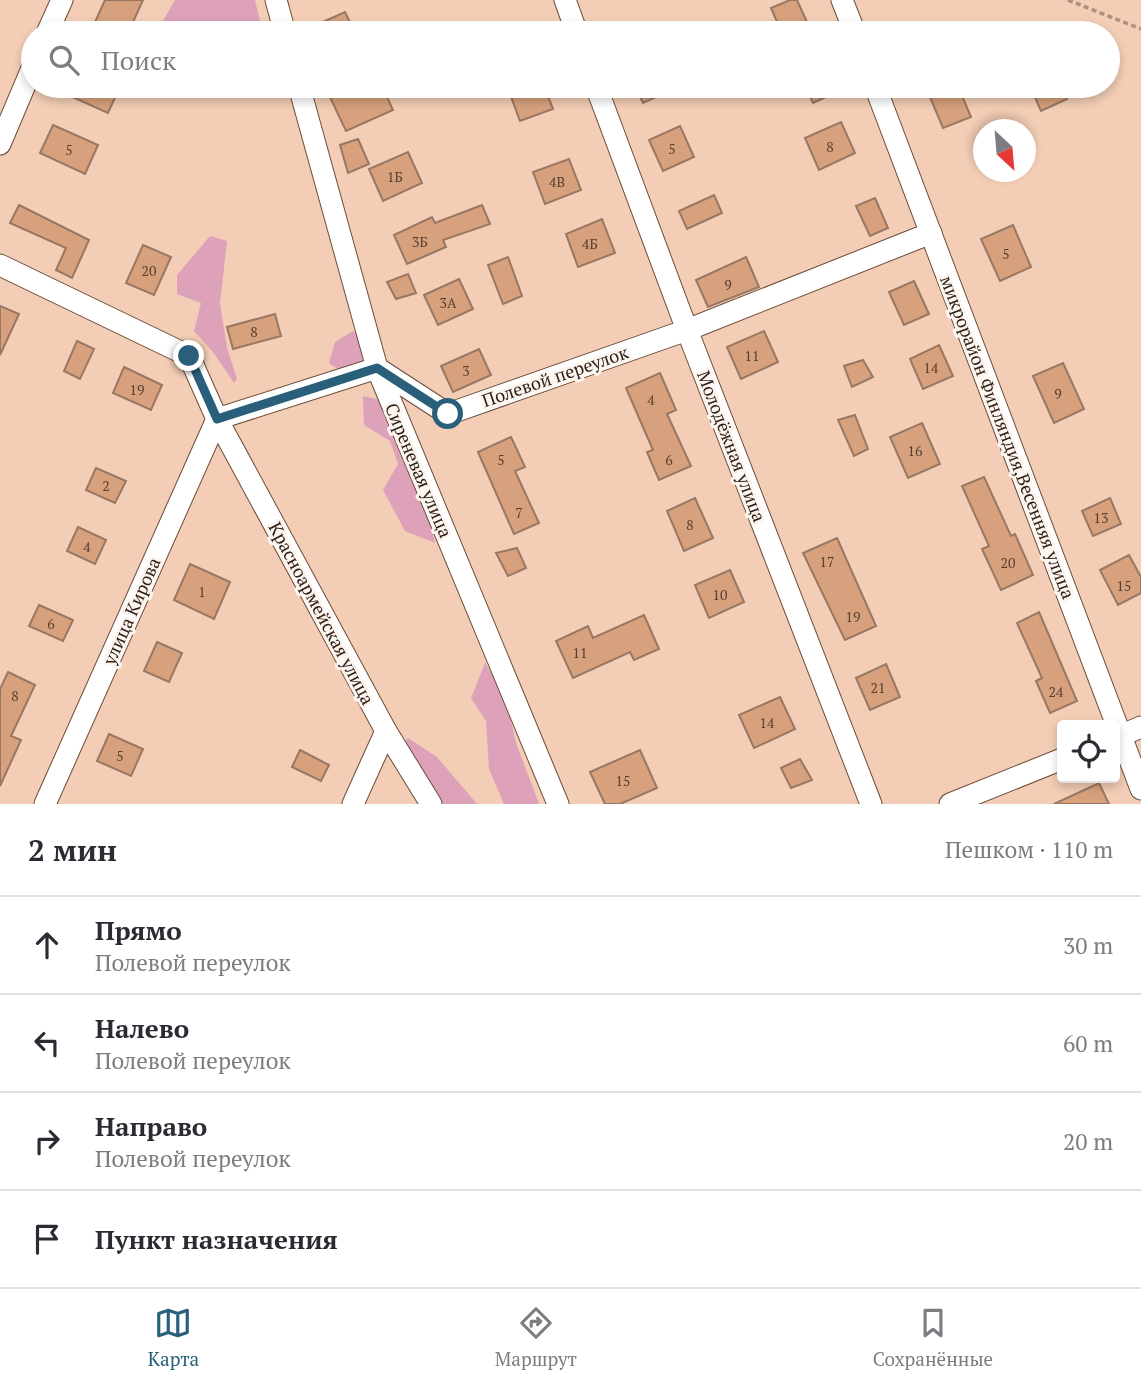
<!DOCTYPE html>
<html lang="ru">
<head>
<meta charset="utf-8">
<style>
  body { margin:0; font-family:"PT Serif",serif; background:#f7f7f7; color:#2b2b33 }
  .controls { position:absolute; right:21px; bottom:21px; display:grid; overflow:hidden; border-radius:7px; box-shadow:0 4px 10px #0003 }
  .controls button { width:63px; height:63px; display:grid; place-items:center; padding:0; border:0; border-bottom:2px solid #e1e1e2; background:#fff; color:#2b2b33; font:35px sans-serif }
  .compass { position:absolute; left:973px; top:119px; width:63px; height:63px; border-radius:50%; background:#fff; box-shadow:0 4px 10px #0003; rotate:154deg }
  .stop { position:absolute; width:21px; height:21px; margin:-16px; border:5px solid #2a5f7b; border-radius:50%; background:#fff }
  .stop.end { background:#2a5f7b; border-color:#fff; box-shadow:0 2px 7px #0008 }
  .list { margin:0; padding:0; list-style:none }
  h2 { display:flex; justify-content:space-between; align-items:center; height:91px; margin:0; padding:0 28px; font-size:30px }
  h2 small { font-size:23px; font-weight:400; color:#7c7c81 }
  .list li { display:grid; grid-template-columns:46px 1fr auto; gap:21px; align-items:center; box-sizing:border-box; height:98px; padding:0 28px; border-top:2px solid #e1e1e2 }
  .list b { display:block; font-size:26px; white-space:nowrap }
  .list p { margin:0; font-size:23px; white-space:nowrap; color:#7c7c81 }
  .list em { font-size:23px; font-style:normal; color:#7c7c81 }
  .icon { flex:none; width:38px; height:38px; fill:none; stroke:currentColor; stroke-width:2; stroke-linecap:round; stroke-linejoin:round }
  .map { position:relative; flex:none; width:1141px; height:804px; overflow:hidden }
  .search { position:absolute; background:#fff; box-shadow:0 4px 10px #0003; left:21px; right:21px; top:21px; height:77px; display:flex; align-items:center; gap:18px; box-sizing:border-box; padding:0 24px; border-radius:38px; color:#7c7c81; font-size:26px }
  .sheet { height:483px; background:#fff }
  nav { display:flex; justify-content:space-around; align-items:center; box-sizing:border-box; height:98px; border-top:2px solid #e1e1e2; background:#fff; font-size:19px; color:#7c7c81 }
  nav a { display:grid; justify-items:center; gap:4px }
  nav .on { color:#2a5f7b }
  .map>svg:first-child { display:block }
</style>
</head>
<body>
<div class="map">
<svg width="1141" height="804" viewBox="0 0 1141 804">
  <rect width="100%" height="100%" fill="#f3cdb5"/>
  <g fill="#dda1b9">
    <polygon points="175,0 255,0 263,33 166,33 163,21"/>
    <polygon points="179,86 232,86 218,93 181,96"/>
    <polygon points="210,236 227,241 220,303 227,348 237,379 234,383 213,352 194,331 201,303 177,294 177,275"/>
    <polygon points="353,331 363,339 368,362 345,374 329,363 335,342"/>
    <polygon points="363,396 381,400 424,495 435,543 405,531 383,490 398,464 390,441 364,425"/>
    <polygon points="485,663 505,695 516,743 539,804 504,804 489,769 486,721 471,698"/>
    <polygon points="408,738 437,757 477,804 433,804 400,749"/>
  </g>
  <g fill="#d7a17d" stroke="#997762" stroke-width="2">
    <polygon points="105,0 143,0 128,33 90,33"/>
    <polygon points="790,0 797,0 812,33 782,33 771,8"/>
    <polygon points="345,12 355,33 298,33"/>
    <polygon points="48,86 107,86 118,91 108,113"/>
    <polygon points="350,86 382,86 393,110 346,131 329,95"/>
    <polygon points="507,86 544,86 553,109 520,121"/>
    <polygon points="635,86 680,86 643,103"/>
    <polygon points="805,86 850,86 813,103"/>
    <polygon points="936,86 958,86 971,117 943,128 927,90"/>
    <polygon points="1056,86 1061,86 1067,99 1041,111 1034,95"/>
    <polygon points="841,122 855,153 819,170 805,138"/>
    <polygon points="53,125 98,145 85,174 40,153"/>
    <polygon points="680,126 694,157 663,171 649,140"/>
    <polygon points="358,139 369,164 348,173 340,145"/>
    <polygon points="408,152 422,183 383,201 369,169"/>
    <polygon points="569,159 581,190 545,204 533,172"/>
    <polygon points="714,195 722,213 687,229 679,211"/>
    <polygon points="875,198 888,228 870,236 856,206"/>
    <polygon points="19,205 89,240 72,278 56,270 66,248 10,223"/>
    <polygon points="482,205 490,224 443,240 446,247 407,264 394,235 432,217 435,223"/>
    <polygon points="602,219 615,253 578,267 566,234"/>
    <polygon points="1013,225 1031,267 1000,281 981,239"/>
    <polygon points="143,245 171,257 154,295 126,283"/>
    <polygon points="508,257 522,296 503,304 488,265"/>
    <polygon points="746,257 759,287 708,307 696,280"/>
    <polygon points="408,274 416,293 396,299 387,282"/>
    <polygon points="459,279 473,309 438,325 424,295"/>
    <polygon points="914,281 929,314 904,325 889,292"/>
    <polygon points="0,306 19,314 0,355"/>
    <polygon points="275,314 281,336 233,349 227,327"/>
    <polygon points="764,331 778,362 741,379 727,347"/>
    <polygon points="77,341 94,349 80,379 64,371"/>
    <polygon points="939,345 953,376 923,389 910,359"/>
    <polygon points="479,349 491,375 453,392 441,366"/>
    <polygon points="863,360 873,377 852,387 844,366"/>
    <polygon points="1063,363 1084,409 1054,423 1033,376"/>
    <polygon points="124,367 162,385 151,410 113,393"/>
    <polygon points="660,373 676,410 667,414 691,466 659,480 647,452 653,450 626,388"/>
    <polygon points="855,415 868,449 854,456 838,420"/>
    <polygon points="922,423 940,464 908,478 890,437"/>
    <polygon points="511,437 525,467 515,471 539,523 514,534 478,452"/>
    <polygon points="96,468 126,481 115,503 86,490"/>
    <polygon points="984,477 1011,536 1015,534 1033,575 1001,590 982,549 989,546 962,486"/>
    <polygon points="695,498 713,538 684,551 667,511"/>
    <polygon points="1110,498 1121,524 1093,536 1082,511"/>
    <polygon points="78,527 106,540 95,564 67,551"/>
    <polygon points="837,538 876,626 845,640 803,553"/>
    <polygon points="517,548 526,568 508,576 496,553"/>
    <polygon points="1129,555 1141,577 1141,593 1118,605 1100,570"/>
    <polygon points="190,564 230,582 214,619 174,600"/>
    <polygon points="730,570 744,602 709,618 695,585"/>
    <polygon points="39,605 73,620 63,641 29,626"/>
    <polygon points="1039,612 1077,701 1050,713 1036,681 1042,678 1017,623"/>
    <polygon points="644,615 659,649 634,660 630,652 573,678 556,641 588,626 593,638"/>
    <polygon points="157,642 182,653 169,682 144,671"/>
    <polygon points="886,664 900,697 870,710 856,678"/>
    <polygon points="8,672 35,685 11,736 21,740 0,786 0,689"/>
    <polygon points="780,697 795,729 754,748 739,715"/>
    <polygon points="109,734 143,749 131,776 97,761"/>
    <polygon points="300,750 329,765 321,781 292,767"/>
    <polygon points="640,750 657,788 620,804 605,804 590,772"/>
    <polygon points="800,759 812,780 791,788 781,768"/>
    <polygon points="1099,783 1109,804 1054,804"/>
  </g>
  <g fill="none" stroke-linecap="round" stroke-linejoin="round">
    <g stroke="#6c4c38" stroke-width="23">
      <g id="minor">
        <polyline points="276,0 285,33"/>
        <polyline points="565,0 577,33"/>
        <polyline points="842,0 855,33"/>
        <polyline points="47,33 62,0"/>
        <polyline points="299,86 377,368 558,804"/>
        <polyline points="596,86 687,330 871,804"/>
        <polyline points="875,86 1141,789"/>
        <polyline points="0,144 33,66"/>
        <polyline points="0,265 189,356 217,419 377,368 448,414 687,330 931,233"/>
        <polyline points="217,419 386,731 431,804"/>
        <polyline points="1115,738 1141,727"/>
        <polyline points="45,804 217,419"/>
        <polyline points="353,804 386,731"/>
        <polyline points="950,804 1062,759"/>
      </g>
    </g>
    <polyline stroke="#ad907d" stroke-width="3.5" stroke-dasharray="5 3.5" stroke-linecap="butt" points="1068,0 1141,29"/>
    <use href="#minor" stroke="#fff" stroke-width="21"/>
  </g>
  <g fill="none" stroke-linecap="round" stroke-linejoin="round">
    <polyline stroke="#2a5f7b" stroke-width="9" points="189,356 217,419 377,368 448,414"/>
  </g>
  <g text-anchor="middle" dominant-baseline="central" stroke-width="6" stroke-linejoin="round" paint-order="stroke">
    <g font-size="14" fill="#584030">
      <text x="830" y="146">8</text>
      <text x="672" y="148">5</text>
      <text x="69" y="149">5</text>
      <text x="395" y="176">1Б</text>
      <text x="557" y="181">4В</text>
      <text x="420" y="241">3Б</text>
      <text x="590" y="243">4Б</text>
      <text x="1006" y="253">5</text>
      <text x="149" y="270">20</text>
      <text x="728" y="284">9</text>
      <text x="448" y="302">3А</text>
      <text x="254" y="331">8</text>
      <text x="752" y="355">11</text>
      <text x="931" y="367">14</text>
      <text x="466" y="370">3</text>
      <text x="137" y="389">19</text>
      <text x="1058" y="393">9</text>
      <text x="651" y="399">4</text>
      <text x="915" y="450">16</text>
      <text x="501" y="459">5</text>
      <text x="669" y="459">6</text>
      <text x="106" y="485">2</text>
      <text x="519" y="512">7</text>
      <text x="1101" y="517">13</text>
      <text x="690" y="524">8</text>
      <text x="87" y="546">4</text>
      <text x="827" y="561">17</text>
      <text x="1008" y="562">20</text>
      <text x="1124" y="585">15</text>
      <text x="202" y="591">1</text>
      <text x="720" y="594">10</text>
      <text x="853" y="616">19</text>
      <text x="51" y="623">6</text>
      <text x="580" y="652">11</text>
      <text x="878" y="687">21</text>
      <text x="1056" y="691">24</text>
      <text x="15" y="695">8</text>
      <text x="767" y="722">14</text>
      <text x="120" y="755">5</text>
      <text x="623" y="780">15</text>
    </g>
    <g font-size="18" fill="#2d1f16" stroke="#fdf5f0">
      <text transform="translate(555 376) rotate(-19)">Полевой переулок</text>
      <text transform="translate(1008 437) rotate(69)">микрорайон Финляндия,Весенняя улица</text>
      <text transform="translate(732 446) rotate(69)">Молодёжная улица</text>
      <text transform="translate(419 470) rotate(67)">Сиреневая улица</text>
      <text transform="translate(131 611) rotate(-66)">улица Кирова</text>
      <text transform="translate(322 613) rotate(62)">Красноармейская улица</text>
    </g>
  </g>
</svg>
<div class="controls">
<button><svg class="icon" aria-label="locate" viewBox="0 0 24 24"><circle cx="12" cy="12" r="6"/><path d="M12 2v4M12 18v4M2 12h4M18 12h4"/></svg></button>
</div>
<svg class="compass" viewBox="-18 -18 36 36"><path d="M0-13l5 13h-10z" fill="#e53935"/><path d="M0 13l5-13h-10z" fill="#7c7c81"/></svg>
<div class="stop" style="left:448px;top:414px"></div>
<div class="stop end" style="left:189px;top:356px"></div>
<div class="search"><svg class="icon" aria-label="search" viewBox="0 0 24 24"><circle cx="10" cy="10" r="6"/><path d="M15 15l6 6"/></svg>Поиск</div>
</div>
<section class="sheet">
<h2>2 мин<small>Пешком · 110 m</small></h2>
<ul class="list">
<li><svg class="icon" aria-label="ahead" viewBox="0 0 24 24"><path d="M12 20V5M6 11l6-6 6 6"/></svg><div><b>Прямо</b><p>Полевой переулок</p></div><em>30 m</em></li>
<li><svg class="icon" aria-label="left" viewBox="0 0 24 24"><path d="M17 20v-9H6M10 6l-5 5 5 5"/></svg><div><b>Налево</b><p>Полевой переулок</p></div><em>60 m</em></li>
<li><svg class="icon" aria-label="right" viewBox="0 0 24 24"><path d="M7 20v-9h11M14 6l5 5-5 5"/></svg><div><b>Направо</b><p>Полевой переулок</p></div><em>20 m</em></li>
<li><svg class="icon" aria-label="arrive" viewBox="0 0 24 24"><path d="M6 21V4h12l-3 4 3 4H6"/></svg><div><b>Пункт назначения</b></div></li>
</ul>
</section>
<nav>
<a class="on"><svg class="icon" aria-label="map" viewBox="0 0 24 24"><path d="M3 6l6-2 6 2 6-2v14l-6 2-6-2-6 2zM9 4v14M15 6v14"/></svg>Карта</a>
<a><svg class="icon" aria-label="directions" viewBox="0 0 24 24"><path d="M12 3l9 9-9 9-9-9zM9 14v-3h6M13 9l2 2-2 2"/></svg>Маршрут</a>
<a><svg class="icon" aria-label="saved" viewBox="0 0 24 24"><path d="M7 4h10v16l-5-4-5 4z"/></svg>Сохранённые</a>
</nav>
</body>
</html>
